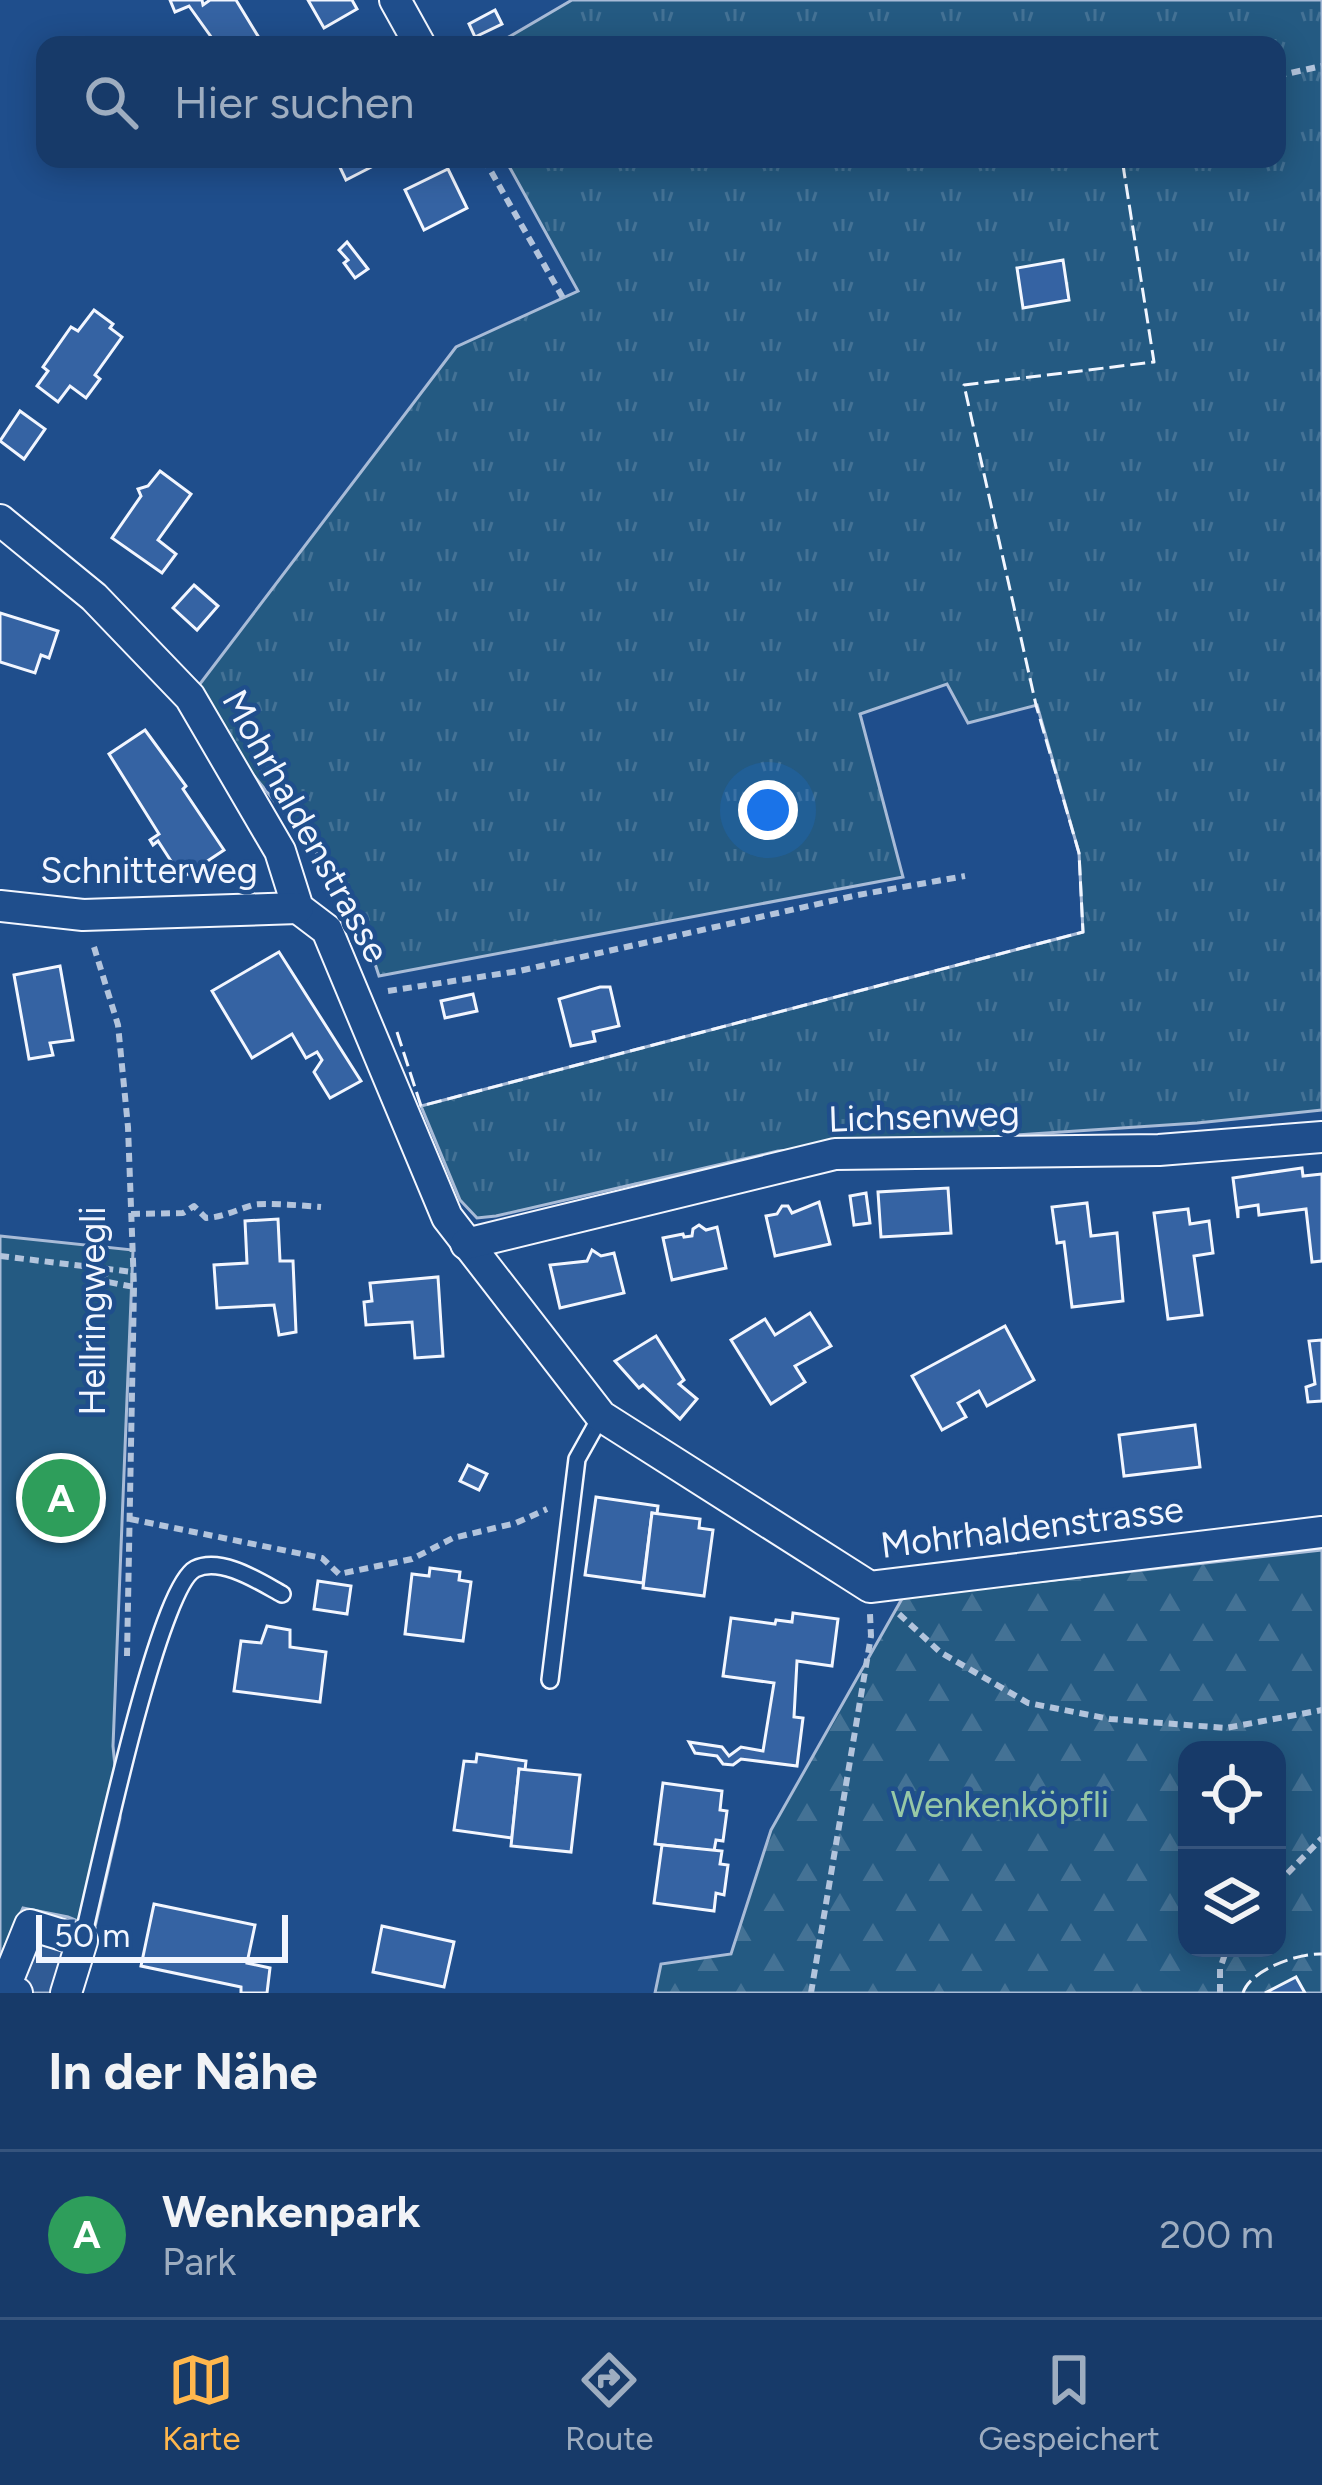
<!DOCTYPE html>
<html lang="de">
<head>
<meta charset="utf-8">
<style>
  body { margin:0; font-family:Figtree,sans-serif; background:#244571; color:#f1f3f6 }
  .controls { position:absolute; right:36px; bottom:36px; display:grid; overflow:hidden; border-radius:24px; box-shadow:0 6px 30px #0003 }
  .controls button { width:108px; height:108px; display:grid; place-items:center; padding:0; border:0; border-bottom:3px solid #36547d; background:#173a69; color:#f1f3f6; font:60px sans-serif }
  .scale { position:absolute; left:36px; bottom:30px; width:252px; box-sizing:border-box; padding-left:12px; border:6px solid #f2f6ff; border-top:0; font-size:33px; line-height:42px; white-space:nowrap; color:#f2f6ff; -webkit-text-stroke:9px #1f4e8c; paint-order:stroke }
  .you { position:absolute; left:768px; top:810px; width:42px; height:42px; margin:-30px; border:9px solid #fff; border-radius:50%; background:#1a73e8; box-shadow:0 0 0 18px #1a73e833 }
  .badge { display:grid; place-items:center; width:78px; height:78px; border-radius:50%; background:#ffb74d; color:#fff; font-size:39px; font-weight:700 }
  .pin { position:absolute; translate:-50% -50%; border:6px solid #fff; box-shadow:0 3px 12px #0006 }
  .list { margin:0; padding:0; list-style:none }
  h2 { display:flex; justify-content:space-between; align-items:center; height:156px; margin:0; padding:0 48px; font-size:51px }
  h2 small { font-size:39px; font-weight:400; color:#9eadc0 }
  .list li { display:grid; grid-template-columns:78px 1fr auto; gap:36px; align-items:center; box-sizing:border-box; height:168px; padding:0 48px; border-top:3px solid #36547d }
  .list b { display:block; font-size:45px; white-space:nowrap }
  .list p { margin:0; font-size:39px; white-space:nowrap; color:#9eadc0 }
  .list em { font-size:39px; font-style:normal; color:#9eadc0 }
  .icon { flex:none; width:66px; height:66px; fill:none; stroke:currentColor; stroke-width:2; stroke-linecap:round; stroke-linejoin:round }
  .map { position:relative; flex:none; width:1322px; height:1993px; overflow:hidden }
  .search { position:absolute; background:#173a69; box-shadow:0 6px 30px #0003; left:36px; right:36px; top:36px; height:132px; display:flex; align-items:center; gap:30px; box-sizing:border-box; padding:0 42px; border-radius:24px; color:#9eadc0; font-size:45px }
  .sheet { height:324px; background:#173a69 }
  nav { display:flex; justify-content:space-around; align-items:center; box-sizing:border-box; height:168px; border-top:3px solid #36547d; background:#173a69; font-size:33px; color:#9eadc0 }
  nav a { display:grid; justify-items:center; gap:6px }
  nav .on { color:#ffb74d }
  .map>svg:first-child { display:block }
</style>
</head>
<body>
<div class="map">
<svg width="1322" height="1993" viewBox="0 0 1322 1993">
  <defs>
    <pattern id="grass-tufts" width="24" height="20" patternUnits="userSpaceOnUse" patternTransform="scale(3)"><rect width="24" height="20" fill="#245a82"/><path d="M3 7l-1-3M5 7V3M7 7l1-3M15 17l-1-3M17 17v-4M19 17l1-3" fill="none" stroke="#447295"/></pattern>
    <pattern id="forest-firs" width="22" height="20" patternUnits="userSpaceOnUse" patternTransform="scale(3)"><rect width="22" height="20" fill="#245a82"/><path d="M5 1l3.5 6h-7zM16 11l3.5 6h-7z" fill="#447295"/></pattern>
  </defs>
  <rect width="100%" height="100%" fill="#1f4e8c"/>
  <polygon fill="url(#grass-tufts)" stroke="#a8bbd7" stroke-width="3" points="572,0 1322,0 1322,1110 1197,1123 778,1151 496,1216 477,1218 460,1200 421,1106 1083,932 1079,853 1037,705 968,723 947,684 860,714 903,877 379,976 354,899 190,697 456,347 578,291 505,159 1277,159 1277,45 495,45"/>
  <path fill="url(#forest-firs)" stroke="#a8bbd7" stroke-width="3" fill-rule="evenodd" d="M1322 1550V1993H655L661 1964 731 1954 771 1830 903 1597ZM1187 1750H1277V1948H1187Z"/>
  <polygon fill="#245a82" stroke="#a8bbd7" stroke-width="3" points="0,1236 133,1250 113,1746 120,1818 94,1931 23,1909 0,1957"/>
  <polygon fill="#305b95" stroke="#a8bbd7" stroke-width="3" points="23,1908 68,1917 95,1928 71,1993 0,1993 0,1957"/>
  <g fill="#3563a3" stroke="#f2f6ff" stroke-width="3">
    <polygon points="170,0 202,0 203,5 210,0 236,0 261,41 256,45 217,45 189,6 175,12"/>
    <polygon points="308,0 352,0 357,9 324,28"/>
    <polygon points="495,10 502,24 475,37 469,24"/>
    <polygon points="336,159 387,159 346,180"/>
    <polygon points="448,169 467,208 424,230 405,190"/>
    <polygon points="347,242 368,269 355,278 344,263 348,260 339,250"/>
    <polygon points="1063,260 1069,300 1023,308 1017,268"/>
    <polygon points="94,310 113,324 110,328 122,337 95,375 100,379 86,398 70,386 58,402 37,386 48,371 43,367 71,327 78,331"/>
    <polygon points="20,411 45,429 24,459 0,441"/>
    <polygon points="160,471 191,494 158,540 176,554 162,573 112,538 141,496 138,489 148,486"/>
    <polygon points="194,585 218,606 197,630 173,608"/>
    <polygon points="0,613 58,631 49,658 41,655 35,673 0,662"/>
    <polygon points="145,730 186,786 183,789 224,850 182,878 158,841 153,845 150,840 159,834 109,754"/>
    <polygon points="279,952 361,1081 330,1098 314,1072 322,1060 317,1052 306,1058 292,1034 252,1058 212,991"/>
    <polygon points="60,966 73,1040 50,1043 53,1055 29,1059 14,975"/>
    <polygon points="600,987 610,987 619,1026 593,1032 595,1041 571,1046 559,999"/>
    <polygon points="473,994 477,1011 445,1018 441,1001"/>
    <polygon points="1302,1168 1303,1176 1322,1174 1322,1261 1312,1262 1306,1209 1259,1215 1258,1205 1238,1208 1238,1218 1233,1178"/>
    <polygon points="948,1188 951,1233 881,1237 878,1192"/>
    <polygon points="866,1193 870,1223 854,1225 850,1196"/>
    <polygon points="819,1202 830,1244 775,1256 766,1216 777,1214 782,1206 788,1206 792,1213"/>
    <polygon points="1087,1203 1091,1236 1117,1233 1123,1301 1072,1307 1064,1242 1057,1243 1052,1207"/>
    <polygon points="1188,1209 1190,1224 1209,1221 1213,1253 1194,1256 1202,1315 1168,1319 1154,1213"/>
    <polygon points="278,1219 280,1261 293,1261 296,1332 279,1335 274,1305 217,1308 214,1265 247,1263 245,1221"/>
    <polygon points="699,1225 706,1230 717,1227 726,1268 672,1280 663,1238 683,1234 684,1237 692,1236 693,1229"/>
    <polygon points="592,1250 601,1256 614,1253 624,1293 560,1308 550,1265 587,1261"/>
    <polygon points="438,1277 443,1356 415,1358 412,1322 366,1325 364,1302 372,1301 370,1283"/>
    <polygon points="810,1313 831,1346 795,1366 805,1382 771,1404 731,1340 765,1319 775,1335"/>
    <polygon points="1005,1326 1034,1380 987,1406 979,1391 958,1403 966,1417 942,1430 912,1376"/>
    <polygon points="656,1336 684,1380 679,1384 697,1399 680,1419 643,1385 639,1388 615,1361"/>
    <polygon points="1322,1340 1322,1401 1308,1402 1306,1387 1315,1384 1309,1341"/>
    <polygon points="1195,1425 1200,1467 1124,1476 1119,1435"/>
    <polygon points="468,1465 487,1474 479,1490 460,1481"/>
    <polygon points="596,1497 658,1506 657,1514 652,1513 643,1583 585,1575"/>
    <polygon points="652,1513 700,1519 699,1528 713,1530 704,1596 643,1588"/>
    <polygon points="430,1568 460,1572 459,1580 471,1582 463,1641 405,1634 412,1574 429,1576"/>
    <polygon points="318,1581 351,1586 347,1614 314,1609"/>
    <polygon points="793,1613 838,1619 832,1666 797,1661 794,1717 803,1718 797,1766 741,1759 733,1765 723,1764 717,1756 695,1753 689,1742 722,1747 729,1756 741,1747 763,1751 774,1683 723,1676 731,1618 775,1624 776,1620 792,1622"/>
    <polygon points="267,1626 290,1630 290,1647 326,1652 320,1702 234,1691 241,1641 261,1643"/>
    <polygon points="477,1754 526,1761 525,1770 519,1769 512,1838 454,1830 464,1761 476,1762"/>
    <polygon points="519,1769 580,1775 571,1852 511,1846"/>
    <polygon points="663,1783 722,1791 720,1810 727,1811 723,1841 716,1840 714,1851 655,1844"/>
    <polygon points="662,1845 722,1851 720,1864 728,1865 724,1895 716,1893 714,1911 654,1903"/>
    <polygon points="154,1904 255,1925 247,1963 270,1968 267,1993 241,1993 241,1987 141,1966"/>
    <polygon points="382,1926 454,1942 444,1987 373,1972"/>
    <polygon points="1296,1977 1305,1993 1265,1993"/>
  </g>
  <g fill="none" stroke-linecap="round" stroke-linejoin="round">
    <g stroke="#f2f6ff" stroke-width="20">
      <g id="lane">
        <polyline points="550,1680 577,1459 601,1416"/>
        <path d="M82 1941C96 1885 157 1589 195 1569 221 1556 260 1582 282 1594"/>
      </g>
    </g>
    <g stroke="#f2f6ff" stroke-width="34">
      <g id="street">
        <polyline points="395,0 420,45"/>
        <polyline points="0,520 94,597 190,697 280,851 298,908 327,930 447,1217 601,1416 870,1587 1322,1532"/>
        <polyline points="0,906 83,915 298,908"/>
        <polyline points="466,1244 835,1154 1159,1150 1322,1137"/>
        <polyline points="17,1993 5,1987 30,1925 82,1941 66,1993"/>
      </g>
    </g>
    <g stroke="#b3c4dc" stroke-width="6" stroke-dasharray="9 6" stroke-linecap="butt">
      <polyline points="1277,76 1322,66"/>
      <polyline points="484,159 563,298"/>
      <polyline points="94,947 118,1025 128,1127 134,1287 127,1656"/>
      <polyline points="388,991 519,971 858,895 965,876"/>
      <path d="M131 1214 183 1213 194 1206 206 1218C224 1217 236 1210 253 1205 262 1202 308 1206 321 1207"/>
      <polyline points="0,1256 133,1272"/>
      <polyline points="102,1269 108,1282 134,1287"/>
      <polyline points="130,1519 322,1558 339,1574 412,1559 453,1538 516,1523 547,1509"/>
      <polyline points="899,1614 940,1652 1028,1703 1110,1719 1226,1728 1322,1710"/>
      <polyline points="1277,1884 1322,1838"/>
      <polyline points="811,1993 871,1636 870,1614"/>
      <polyline points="1220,1993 1220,1969 1227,1948"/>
    </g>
    <use href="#lane" stroke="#1f4e8c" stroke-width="15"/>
    <use href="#street" stroke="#1f4e8c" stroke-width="30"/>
    <g stroke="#f2f6ff" stroke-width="3" stroke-dasharray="15 6" stroke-linecap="butt">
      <polyline points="397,1032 421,1106 1083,932 1079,853 1036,705 964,385 1154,362 1122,159"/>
      <path d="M1243 1993C1250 1970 1298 1953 1322 1954"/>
    </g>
  </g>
  <g text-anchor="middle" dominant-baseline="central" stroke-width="9" stroke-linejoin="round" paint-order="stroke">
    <g font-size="36" fill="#f2f6ff" stroke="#1f4e8c">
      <text transform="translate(306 826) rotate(61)">Mohrhaldenstrasse</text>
      <text x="149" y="870">Schnitterweg</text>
      <text transform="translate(924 1116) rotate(-2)">Lichsenweg</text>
      <text transform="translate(92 1311) rotate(-90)">Hellringwegli</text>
      <text transform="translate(1032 1527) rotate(-7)">Mohrhaldenstrasse</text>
    </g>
    <g font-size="36" fill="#97c8a6" stroke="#1f4e8c">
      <text x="1000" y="1804">Wenkenköpfli</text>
    </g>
  </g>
</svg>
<div class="controls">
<button><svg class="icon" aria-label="locate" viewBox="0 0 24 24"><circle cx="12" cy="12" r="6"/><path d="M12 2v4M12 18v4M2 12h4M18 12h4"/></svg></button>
<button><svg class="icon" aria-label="layers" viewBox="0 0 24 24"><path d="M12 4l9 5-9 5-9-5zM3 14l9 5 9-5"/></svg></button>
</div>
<div class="scale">50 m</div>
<div class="you"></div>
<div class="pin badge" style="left:61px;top:1498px;background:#2e9e5b">A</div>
<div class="search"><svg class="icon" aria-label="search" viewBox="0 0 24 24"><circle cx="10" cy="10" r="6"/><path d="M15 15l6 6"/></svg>Hier suchen</div>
</div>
<section class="sheet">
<h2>In der Nähe<small></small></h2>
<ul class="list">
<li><span class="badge" style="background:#2e9e5b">A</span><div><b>Wenkenpark</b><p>Park</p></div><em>200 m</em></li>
</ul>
</section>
<nav>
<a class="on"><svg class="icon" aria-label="map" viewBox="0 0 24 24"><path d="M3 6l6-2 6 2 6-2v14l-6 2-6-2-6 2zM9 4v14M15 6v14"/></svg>Karte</a>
<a><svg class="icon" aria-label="directions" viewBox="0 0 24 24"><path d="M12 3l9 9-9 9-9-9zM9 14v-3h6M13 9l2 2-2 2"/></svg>Route</a>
<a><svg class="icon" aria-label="saved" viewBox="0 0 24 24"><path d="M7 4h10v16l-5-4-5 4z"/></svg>Gespeichert</a>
</nav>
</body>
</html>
